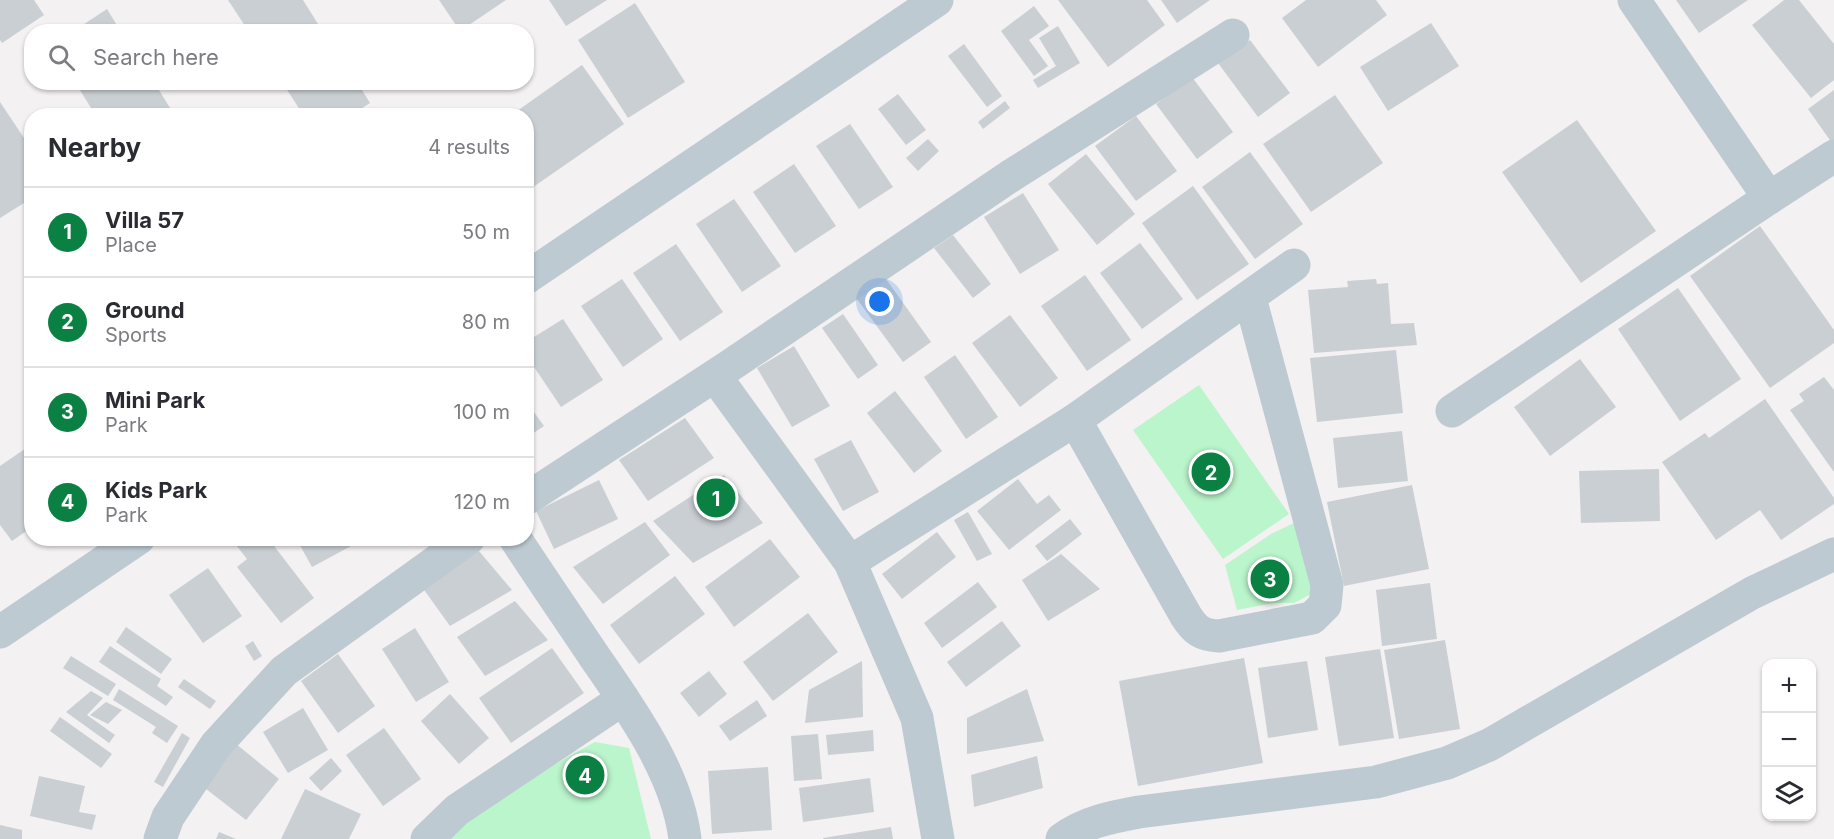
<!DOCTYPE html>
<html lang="en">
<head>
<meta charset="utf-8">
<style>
  body { margin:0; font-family:Inter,sans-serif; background:#f7f7f7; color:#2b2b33 }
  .controls { position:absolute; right:18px; bottom:18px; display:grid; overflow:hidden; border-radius:12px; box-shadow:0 2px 4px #0004 }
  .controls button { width:54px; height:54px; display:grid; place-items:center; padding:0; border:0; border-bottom:2px solid #e1e1e2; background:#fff; color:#2b2b33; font:30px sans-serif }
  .you { position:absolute; left:880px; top:302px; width:21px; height:21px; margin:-15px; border:4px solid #fff; border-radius:50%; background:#1a73e8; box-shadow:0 0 0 9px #1a73e833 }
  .badge { display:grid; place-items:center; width:39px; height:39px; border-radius:50%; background:#0b8043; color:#fff; font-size:20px; font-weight:700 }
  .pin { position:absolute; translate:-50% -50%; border:3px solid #fff; box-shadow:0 2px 6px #0006 }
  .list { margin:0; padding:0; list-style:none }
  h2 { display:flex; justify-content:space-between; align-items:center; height:78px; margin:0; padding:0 24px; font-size:26px }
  h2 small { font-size:20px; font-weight:400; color:#7c7c81 }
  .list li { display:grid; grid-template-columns:39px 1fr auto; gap:18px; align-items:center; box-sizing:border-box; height:90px; padding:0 24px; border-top:2px solid #e1e1e2 }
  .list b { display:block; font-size:22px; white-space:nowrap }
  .list p { margin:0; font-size:20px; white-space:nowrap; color:#7c7c81 }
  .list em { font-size:20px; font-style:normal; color:#7c7c81 }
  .icon { flex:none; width:33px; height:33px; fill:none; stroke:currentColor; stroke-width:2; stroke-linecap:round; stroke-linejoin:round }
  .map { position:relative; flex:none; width:1834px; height:839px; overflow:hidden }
  .search { position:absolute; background:#fff; box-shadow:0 2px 4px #0004; left:24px; top:24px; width:510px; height:66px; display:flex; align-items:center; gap:15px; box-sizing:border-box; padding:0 21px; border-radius:24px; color:#7c7c81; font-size:22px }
  .panel { position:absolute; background:#fff; box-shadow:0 2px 4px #0004; left:24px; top:108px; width:510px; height:438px; border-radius:24px }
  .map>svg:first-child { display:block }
</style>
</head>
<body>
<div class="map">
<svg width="1834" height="839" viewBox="0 0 1834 839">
  <rect width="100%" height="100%" fill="#f3f1f1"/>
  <g fill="#bbf5cc">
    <polygon points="1199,385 1289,514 1223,559 1133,430"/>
    <polygon points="1298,521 1315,592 1294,603 1273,603 1237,610 1225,565 1271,534"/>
    <polygon points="595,742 629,748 651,839 447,839 486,802"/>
  </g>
  <g fill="#cacfd4">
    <polygon points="0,0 34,0 44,15 2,43 0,40"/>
    <polygon points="228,0 303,0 323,32 249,32"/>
    <polygon points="439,0 506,0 460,31"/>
    <polygon points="549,0 607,0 566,26"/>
    <polygon points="1058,0 1147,0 1165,25 1108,67"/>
    <polygon points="1161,0 1210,0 1177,23"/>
    <polygon points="1306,0 1376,0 1387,15 1318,67 1282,18"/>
    <polygon points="1676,0 1748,0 1699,33"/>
    <polygon points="1784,0 1799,0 1834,44 1834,80 1811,98 1752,25"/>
    <polygon points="635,3 685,82 628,118 578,40"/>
    <polygon points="1034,6 1049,26 1029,40 1048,66 1034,76 1001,31"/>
    <polygon points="107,9 121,32 72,32"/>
    <polygon points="1431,23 1459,66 1388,111 1360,67"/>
    <polygon points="1058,26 1080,63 1038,88 1033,80 1056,66 1039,38"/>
    <polygon points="1250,40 1290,93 1258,117 1218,63"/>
    <polygon points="964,44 1002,96 987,107 948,56"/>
    <polygon points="582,65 624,124 526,192 526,116 510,116"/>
    <polygon points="1192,77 1233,132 1197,159 1156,104"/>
    <polygon points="75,82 154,82 175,116 96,116"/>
    <polygon points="282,82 357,82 370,103 350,116 304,116"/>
    <polygon points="1834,90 1834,146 1808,109"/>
    <polygon points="898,94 926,130 906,145 878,109"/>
    <polygon points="1335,95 1383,163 1311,212 1263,144"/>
    <polygon points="1005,101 1010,108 983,129 978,122"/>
    <polygon points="0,102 32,150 32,198 0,218"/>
    <polygon points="1136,116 1177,171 1136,201 1095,146"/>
    <polygon points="1577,120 1656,231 1581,283 1502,172"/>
    <polygon points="850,124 893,187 859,209 816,146"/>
    <polygon points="928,139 939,151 918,171 906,158"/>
    <polygon points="1250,152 1303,224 1255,259 1202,187"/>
    <polygon points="1086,154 1135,214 1097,245 1048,184"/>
    <polygon points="794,164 836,226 795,253 753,192"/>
    <polygon points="1193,186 1249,264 1197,300 1142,223"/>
    <polygon points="1023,193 1059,250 1020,274 984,217"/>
    <polygon points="734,199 781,266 742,292 696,224"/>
    <polygon points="1760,226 1834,330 1834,343 1770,388 1690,276"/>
    <polygon points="953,235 991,284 973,298 934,248"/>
    <polygon points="1140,243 1183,299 1142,329 1100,273"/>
    <polygon points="676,244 723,312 680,341 633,273"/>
    <polygon points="1085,275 1131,340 1087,371 1041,306"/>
    <polygon points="622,279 663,339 623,367 581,306"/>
    <polygon points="886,279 931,342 903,362 857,299"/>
    <polygon points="1376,279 1377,284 1388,283 1391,324 1414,323 1417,345 1314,353 1308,290 1348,287 1347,281"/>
    <polygon points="1678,288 1741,379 1680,421 1618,329"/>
    <polygon points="843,314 878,365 858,379 822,328"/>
    <polygon points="1010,315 1058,378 1020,407 972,343"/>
    <polygon points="563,319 603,380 561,407 526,355 526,342"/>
    <polygon points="794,346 830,406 792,427 757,368"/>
    <polygon points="1396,350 1403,413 1317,422 1310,358"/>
    <polygon points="955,355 998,417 966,439 924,377"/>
    <polygon points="1580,359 1616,407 1550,456 1514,407"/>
    <polygon points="1824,377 1834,390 1834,472 1790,410 1804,401 1799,394"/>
    <polygon points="895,391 942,451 914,473 867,413"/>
    <polygon points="1765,399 1834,498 1834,504 1781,540 1760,510 1716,540 1662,462 1705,433 1709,438"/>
    <polygon points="526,401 544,426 526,438"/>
    <polygon points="685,418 714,458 648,501 619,460"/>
    <polygon points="1402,431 1408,481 1338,488 1333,438"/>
    <polygon points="851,440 879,492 843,511 814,459"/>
    <polygon points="32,444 32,527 12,541 0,525 0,466"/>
    <polygon points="1659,469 1660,521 1581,523 1579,471"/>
    <polygon points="724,475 763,523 693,563 653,521"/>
    <polygon points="1018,479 1037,504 1049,495 1061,510 1009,550 977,511"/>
    <polygon points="599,480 618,519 554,549 536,511"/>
    <polygon points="1412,485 1429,569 1344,586 1327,502"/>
    <polygon points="968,512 992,554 977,561 954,520"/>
    <polygon points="1070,519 1082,534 1047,561 1035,546"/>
    <polygon points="645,522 670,555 603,604 573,567"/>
    <polygon points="937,532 956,557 902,599 882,574"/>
    <polygon points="245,538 268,538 314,598 281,623 237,567 247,559 236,545"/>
    <polygon points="296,538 350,538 353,545 312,567"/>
    <polygon points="770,539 800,577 734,627 705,587"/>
    <polygon points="479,551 512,590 450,626 422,587"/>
    <polygon points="1061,554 1100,589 1048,621 1022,580"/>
    <polygon points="208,568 242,616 203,643 169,595"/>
    <polygon points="675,576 705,614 639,664 610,625"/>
    <polygon points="978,582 997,607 942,648 924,623"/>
    <polygon points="1430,583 1437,639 1382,646 1376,590"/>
    <polygon points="515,601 548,640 485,676 457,637"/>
    <polygon points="808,613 838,652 773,701 743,662"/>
    <polygon points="1002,621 1021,646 966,687 947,662"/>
    <polygon points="126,627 172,659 161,674 116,642"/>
    <polygon points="415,628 449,682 416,702 382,649"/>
    <polygon points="1445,640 1460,729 1399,739 1384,650"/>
    <polygon points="253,641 262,656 254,661 245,646"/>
    <polygon points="110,646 161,679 157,686 173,697 166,706 99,662"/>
    <polygon points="552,648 584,693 511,743 479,698"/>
    <polygon points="1380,649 1394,738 1339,746 1325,657"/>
    <polygon points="338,654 375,706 338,733 301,681"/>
    <polygon points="71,656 116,684 108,696 63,668"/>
    <polygon points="1244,658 1263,763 1138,786 1119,681"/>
    <polygon points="862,661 863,717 805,723 809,690"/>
    <polygon points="1307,661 1318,730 1268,738 1258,668"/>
    <polygon points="709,671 727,694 699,717 680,693"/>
    <polygon points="184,679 216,701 210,709 178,687"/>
    <polygon points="119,689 178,726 167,743 152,733 156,727 113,700"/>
    <polygon points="1027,689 1044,741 967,754 967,718"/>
    <polygon points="91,691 103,698 87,715 115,735 109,743 66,712"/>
    <polygon points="450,694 489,738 459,764 421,721"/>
    <polygon points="757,700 767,716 730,741 719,726"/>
    <polygon points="106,702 122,710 108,724 90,715"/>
    <polygon points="303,708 328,750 288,773 263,732"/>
    <polygon points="60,717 112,754 101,768 50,731"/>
    <polygon points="384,728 421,779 383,806 346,755"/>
    <polygon points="873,730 874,751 828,755 826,735"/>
    <polygon points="182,733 190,738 163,787 154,782"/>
    <polygon points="818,734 822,779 794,781 791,736"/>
    <polygon points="235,743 279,779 246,820 201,785"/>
    <polygon points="1037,756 1043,788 974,807 971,775"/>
    <polygon points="331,758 342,771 321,791 309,778"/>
    <polygon points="768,767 772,830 712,834 708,771"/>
    <polygon points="39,776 85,786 79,812 96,815 92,830 30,816"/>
    <polygon points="870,778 874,812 803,822 799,788"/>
    <polygon points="305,789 361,814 349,839 281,839"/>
    <polygon points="0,825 22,830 22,839 0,839"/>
    <polygon points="891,827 893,839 823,839 823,838"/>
    <polygon points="219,832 236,839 216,839"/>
  </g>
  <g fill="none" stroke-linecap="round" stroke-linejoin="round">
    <g stroke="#bdcad2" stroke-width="33">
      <polyline points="1634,0 1769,198"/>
      <polyline points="526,278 937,0"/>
      <polyline points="715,376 850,562 917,718 938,839"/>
      <polyline points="1452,411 1769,198 1834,156"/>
      <path d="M1075 420 1186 616C1195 630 1201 635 1219 636L1312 618 1325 605 1327 585 1250 298"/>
      <polyline points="526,499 728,367 1012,175 1233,35"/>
      <path d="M515 538C541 578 568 617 594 656 631 710 677 773 685 839"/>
      <polyline points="850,562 1075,420 1294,265"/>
      <polyline points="0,632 139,538"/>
      <polyline points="160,839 168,817 216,745 284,671 469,538"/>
      <polyline points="427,839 457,810 623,699"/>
      <path d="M1062 839C1085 822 1112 817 1139 812L1376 782 1447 763 1489 745 1752 593 1834 554"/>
    </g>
  </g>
</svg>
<div class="controls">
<button>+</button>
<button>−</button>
<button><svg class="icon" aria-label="layers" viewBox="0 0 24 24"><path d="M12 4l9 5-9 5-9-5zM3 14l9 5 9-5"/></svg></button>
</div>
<div class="you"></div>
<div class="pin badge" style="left:716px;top:498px">1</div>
<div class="pin badge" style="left:1211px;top:472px">2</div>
<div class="pin badge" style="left:1270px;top:579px">3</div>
<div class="pin badge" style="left:585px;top:775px">4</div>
<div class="search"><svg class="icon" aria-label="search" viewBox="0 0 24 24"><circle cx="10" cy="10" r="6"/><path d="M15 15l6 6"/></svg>Search here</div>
<section class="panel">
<h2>Nearby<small>4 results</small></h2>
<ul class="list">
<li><span class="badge">1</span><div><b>Villa 57</b><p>Place</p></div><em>50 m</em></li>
<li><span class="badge">2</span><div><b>Ground</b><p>Sports</p></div><em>80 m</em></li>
<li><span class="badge">3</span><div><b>Mini Park</b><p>Park</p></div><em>100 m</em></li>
<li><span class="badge">4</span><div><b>Kids Park</b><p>Park</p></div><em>120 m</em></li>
</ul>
</section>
</div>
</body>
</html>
